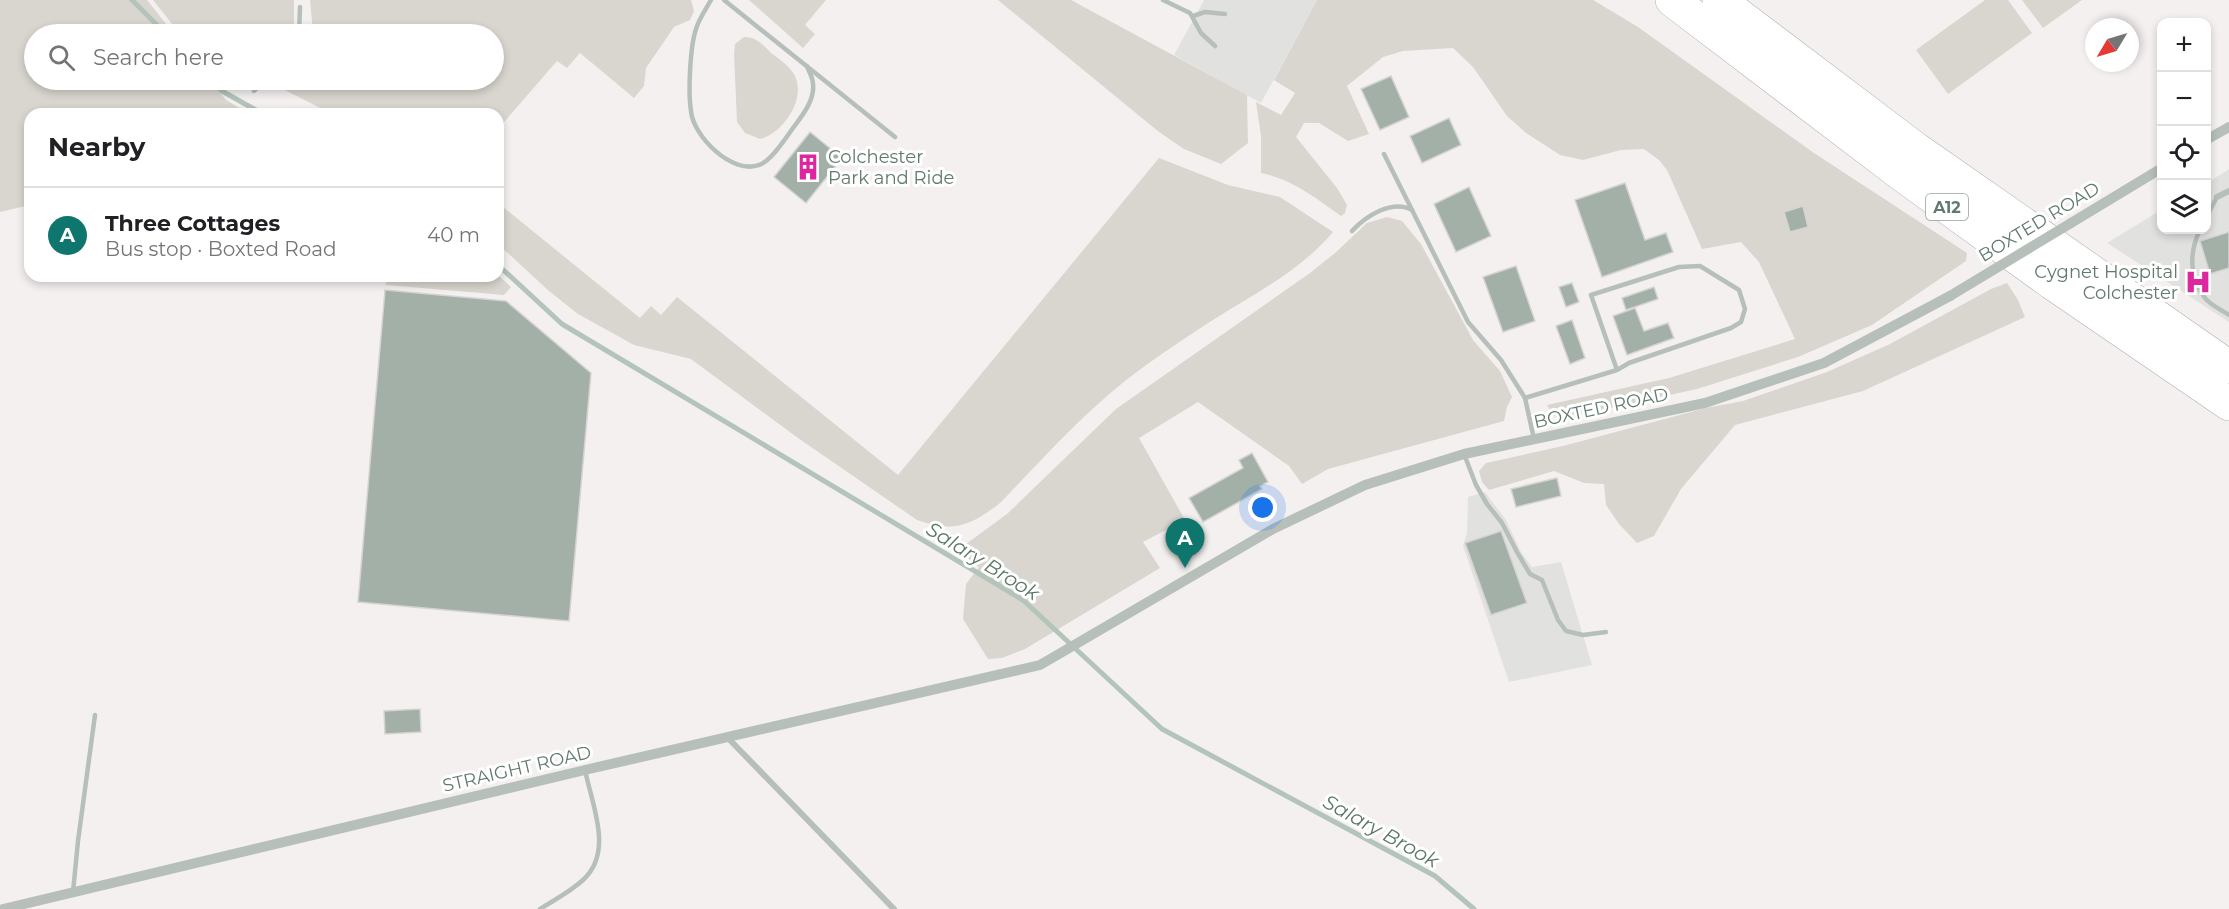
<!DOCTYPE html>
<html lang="en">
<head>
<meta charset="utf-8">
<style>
  body { margin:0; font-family:Montserrat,sans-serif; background:#f6f6f6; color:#202124 }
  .controls { position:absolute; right:18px; top:18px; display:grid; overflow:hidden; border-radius:12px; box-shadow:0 3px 9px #0003 }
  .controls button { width:54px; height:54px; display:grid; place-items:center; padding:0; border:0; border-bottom:2px solid #e0e0e0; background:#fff; color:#202124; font:30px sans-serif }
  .compass { position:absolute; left:2085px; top:18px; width:54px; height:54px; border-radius:50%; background:#fff; box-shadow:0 3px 9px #0003; rotate:232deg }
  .you { position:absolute; left:1263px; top:508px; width:21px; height:21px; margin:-15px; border:4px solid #fff; border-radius:50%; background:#1a73e8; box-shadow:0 0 0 9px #1a73e833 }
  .badge { display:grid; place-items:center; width:39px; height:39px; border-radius:50%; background:#0f766e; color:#fff; font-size:20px; font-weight:700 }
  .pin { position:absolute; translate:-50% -50px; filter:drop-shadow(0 2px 3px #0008) }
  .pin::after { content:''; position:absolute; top:32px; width:21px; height:18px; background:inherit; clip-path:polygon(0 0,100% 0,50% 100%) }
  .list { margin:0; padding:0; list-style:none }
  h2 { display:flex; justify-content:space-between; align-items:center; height:78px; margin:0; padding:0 24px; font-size:26px }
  h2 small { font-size:20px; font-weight:400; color:#757577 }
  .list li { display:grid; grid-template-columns:39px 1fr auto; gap:18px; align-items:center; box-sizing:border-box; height:96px; padding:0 24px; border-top:2px solid #e0e0e0 }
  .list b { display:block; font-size:22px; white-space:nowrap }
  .list p { margin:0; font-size:20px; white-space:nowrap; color:#757577 }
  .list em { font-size:20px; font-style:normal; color:#757577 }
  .icon { flex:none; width:33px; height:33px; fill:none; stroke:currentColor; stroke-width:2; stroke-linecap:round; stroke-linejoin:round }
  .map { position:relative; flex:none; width:2229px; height:909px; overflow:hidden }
  .search { position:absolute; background:#fff; box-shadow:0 3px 9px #0003; left:24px; top:24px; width:480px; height:66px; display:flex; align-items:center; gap:15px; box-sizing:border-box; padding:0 21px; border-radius:33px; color:#757577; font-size:22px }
  .panel { position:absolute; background:#fff; box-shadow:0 3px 9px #0003; left:24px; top:108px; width:480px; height:174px; border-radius:18px }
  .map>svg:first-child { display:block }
</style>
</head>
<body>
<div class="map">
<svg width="2229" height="909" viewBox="0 0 2229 909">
  <rect width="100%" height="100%" fill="#f4f0f0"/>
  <g fill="#e1e2e0">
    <polygon points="1204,0 1317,0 1261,103 1174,55"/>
    <polygon points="2229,169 2229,322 2107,243 2161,210 2162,230 2206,230 2207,183"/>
    <polygon points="1485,492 1506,520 1521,552 1532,567 1561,562 1592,665 1509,682 1463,546 1467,533 1468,497"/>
  </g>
  <g fill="#d9d6cf">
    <polygon points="0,0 147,0 174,34 34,34 34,80 210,80 226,100 250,114 30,114 30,205 0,212"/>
    <polygon points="153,0 294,0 294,34 180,34"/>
    <polygon points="310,0 691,0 694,11 690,20 674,27 646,68 644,86 634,98 580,53 567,68 557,61 498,129 498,114 332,114 275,85 273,80 494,80 494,34 320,34 313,32"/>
    <polygon points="749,0 826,0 805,25 815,34 803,48"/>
    <polygon points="998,0 1071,0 1247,95 1248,143 1221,164 1184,149 1159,132"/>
    <path d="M1317 0H1593L1638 27 1814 153 1967 253 1966 261 1872 325 1798 357 1697 389 1565 418 1553 416 1547 405 1669 378 1795 339 1759 262 1741 242 1702 249 1667 170 1659 160 1644 149 1621 150 1583 160 1560 155 1526 133 1507 116 1473 67 1453 48 1403 51 1383 57 1347 86 1369 134 1348 141 1319 123H1304L1296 137 1337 188 1347 205 1345 213 1341 216C1316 198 1292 179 1261 173V136L1256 102 1281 115 1295 93 1274 80Z"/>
    <polygon points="1985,0 2008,0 2032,33 1948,94 1916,50"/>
    <polygon points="2022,0 2082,0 2043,28"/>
    <path d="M744 37C756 36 763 45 771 53 779 59 790 66 795 76 806 100 783 133 760 139L745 133 737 122 734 54 735 44Z"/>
    <path d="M1159 158 1228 185 1280 197 1333 232C1296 276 1243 299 1196 331 1166 351 1134 372 1107 396 1069 429 1035 467 1000 503 970 526 954 533 917 520L798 438 691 359 634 345 578 314 549 291 498 244V203L640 318 651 306 661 315 677 297 898 475Z"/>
    <polygon points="1387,217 1402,221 1421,244 1473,340 1500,371 1512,397 1507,407 1504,421 1328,469 1302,484 1289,466 1198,402 1139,438 1185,520 1143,542 1160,568 1025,649 1002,658 988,659 963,619 966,584 979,567 963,558 966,544 1007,514 1116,409 1310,273 1335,253 1367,223"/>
    <polygon points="498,275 511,287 504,295 386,285 386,276"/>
    <polygon points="2007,283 2018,300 2025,317 1863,391 1735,425 1681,489 1654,536 1637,543 1619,524 1606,505 1604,484 1584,483 1554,471 1489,490 1482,482 1479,471 1486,463 1563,446 1706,408 1743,401 1827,372 1890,344 1991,289"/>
  </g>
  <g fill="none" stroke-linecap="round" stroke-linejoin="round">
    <g stroke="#b3c4ba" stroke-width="5">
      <polyline points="132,0 166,34"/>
      <polyline points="210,80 222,91 263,114"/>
      <polyline points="498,265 562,324 1023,600 1162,729 1435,876 1474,909"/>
    </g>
  </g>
  <g fill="#a2b0a8" stroke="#d5d3d3" stroke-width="1.5">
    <polygon points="1391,76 1409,117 1380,130 1361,89"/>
    <polygon points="1449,118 1461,145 1422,163 1410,136"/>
    <polygon points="810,132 842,158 806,203 774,177"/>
    <polygon points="1625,183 1645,240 1666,233 1673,252 1602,277 1575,200"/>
    <polygon points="1469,187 1491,236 1456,252 1434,204"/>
    <polygon points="1803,206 1808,227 1790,232 1784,212"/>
    <polygon points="2229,232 2229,268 2210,274 2200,241"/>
    <polygon points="1516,266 1535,321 1503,332 1483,277"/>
    <polygon points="1572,283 1579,302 1566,307 1559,287"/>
    <polygon points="1654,287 1658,299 1626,310 1622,298"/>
    <polygon points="385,290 506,301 591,373 569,621 358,602"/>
    <polygon points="1635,308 1644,331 1668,323 1674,338 1627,355 1613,316"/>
    <polygon points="1572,320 1585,358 1570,364 1556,326"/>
    <polygon points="1252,453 1268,482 1260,486 1262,489 1203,522 1189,498 1243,468 1239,460"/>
    <polygon points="1557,478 1561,496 1516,507 1511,489"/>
    <polygon points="1501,531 1527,603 1491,615 1465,543"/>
    <polygon points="420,709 421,732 385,734 384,711"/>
  </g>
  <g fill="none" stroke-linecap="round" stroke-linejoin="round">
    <g stroke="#aab2ae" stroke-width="34">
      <g id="trunk">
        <polyline points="1672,0 1901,174 2052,283 2229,404"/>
        <polyline points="1719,0 1916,149 2229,367"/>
      </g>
    </g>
    <g stroke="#b6bfba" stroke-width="4.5">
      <path d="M711 0C706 9 699 19 696 29 690 47 688 92 691 111 693 136 732 175 759 165 771 161 785 139 793 128 802 116 815 100 813 84 813 78 809 72 807 66"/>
      <polyline points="724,0 895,137"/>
      <polyline points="1163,0 1190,13 1201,33 1215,46"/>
      <polyline points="1193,16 1205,12 1225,14"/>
      <polyline points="299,34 300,7"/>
      <polyline points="254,91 265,80"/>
      <polyline points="1384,154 1468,322 1501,360 1525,398 1534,439"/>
      <polyline points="2206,218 2217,197"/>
      <path d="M2200 230C2189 252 2189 278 2205 298 2210 305 2222 310 2229 315"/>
      <path d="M1352 231C1366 216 1392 199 1412 210"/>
      <polyline points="1525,398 1617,370 1629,363 1731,328 1741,322 1745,309 1739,290 1700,266 1679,267 1591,295 1617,370"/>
      <polyline points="1464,454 1476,485 1487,504 1502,523 1517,552 1530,574 1542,580 1558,620 1566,631 1583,635 1606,632"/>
      <polyline points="73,892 78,841 95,715"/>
      <path d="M540 909C554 900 570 892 583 880 614 852 592 805 585 770"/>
    </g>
    <g stroke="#b6bfba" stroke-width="6">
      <polyline points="2217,197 2229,191"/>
      <polyline points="727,737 894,909"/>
    </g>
    <g stroke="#b6bfba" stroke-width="10">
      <polyline points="2206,140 2229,127"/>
      <polyline points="2071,223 2162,168"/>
      <polyline points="3,909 585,770 1040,665 1273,529 1365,485 1464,454 1705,403 1824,363 1950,296"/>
    </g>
    <use href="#trunk" stroke="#fff" stroke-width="33"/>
    <polyline stroke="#b6bfba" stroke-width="10" points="1950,296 2071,223"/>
  </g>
  <defs>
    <g id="building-bare" transform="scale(2.07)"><path d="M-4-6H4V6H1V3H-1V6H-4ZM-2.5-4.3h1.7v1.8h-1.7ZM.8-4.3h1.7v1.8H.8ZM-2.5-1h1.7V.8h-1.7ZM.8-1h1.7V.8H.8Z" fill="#dd26a0" stroke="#fff" stroke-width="2.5" paint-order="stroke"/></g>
    <g id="hospital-bare" transform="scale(2.07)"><path d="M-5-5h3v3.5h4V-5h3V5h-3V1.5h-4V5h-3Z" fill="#dd26a0" stroke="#fff" stroke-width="2.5" paint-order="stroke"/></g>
  </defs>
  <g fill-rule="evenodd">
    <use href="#building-bare" x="808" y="167"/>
    <use href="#hospital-bare" x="2198" y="282"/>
  </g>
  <g text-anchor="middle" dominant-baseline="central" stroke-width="6" stroke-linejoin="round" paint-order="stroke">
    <rect fill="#fff" stroke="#90a29a" stroke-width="1.5" x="1926" y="194" width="42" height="26" rx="4.5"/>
    <g font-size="16" font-weight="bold" fill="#607a6e">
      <text x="1947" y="207">A12</text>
    </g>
    <g font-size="18" fill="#607a6e" stroke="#fff" text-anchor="start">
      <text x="828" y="157">Colchester<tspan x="828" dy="21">Park and Ride</tspan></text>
      <text x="2178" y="272" text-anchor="end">Cygnet Hospital<tspan x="2178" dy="21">Colchester</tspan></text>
    </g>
    <g font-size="18" fill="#607a6e" stroke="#fff">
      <text transform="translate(2039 222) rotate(-31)">BOXTED ROAD</text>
      <text transform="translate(1601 408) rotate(-12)">BOXTED ROAD</text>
      <text transform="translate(517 769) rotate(-13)">STRAIGHT ROAD</text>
    </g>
    <g font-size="20" font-style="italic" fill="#5a7765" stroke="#fff">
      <text transform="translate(983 561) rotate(32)">Salary Brook</text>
      <text transform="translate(1381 831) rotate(29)">Salary Brook</text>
    </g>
  </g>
</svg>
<div class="controls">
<button>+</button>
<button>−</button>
<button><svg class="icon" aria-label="locate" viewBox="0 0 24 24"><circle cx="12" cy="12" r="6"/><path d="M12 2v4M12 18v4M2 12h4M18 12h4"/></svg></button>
<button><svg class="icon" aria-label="layers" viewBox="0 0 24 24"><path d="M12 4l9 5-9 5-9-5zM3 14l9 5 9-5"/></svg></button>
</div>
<svg class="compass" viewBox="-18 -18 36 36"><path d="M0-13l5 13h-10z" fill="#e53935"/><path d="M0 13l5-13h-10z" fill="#757577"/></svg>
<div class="you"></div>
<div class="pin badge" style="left:1185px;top:568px">A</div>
<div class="search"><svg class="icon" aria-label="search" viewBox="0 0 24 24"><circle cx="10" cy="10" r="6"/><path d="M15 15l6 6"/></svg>Search here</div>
<section class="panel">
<h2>Nearby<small></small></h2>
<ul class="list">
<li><span class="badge">A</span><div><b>Three Cottages</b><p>Bus stop · Boxted Road</p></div><em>40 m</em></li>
</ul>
</section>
</div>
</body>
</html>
